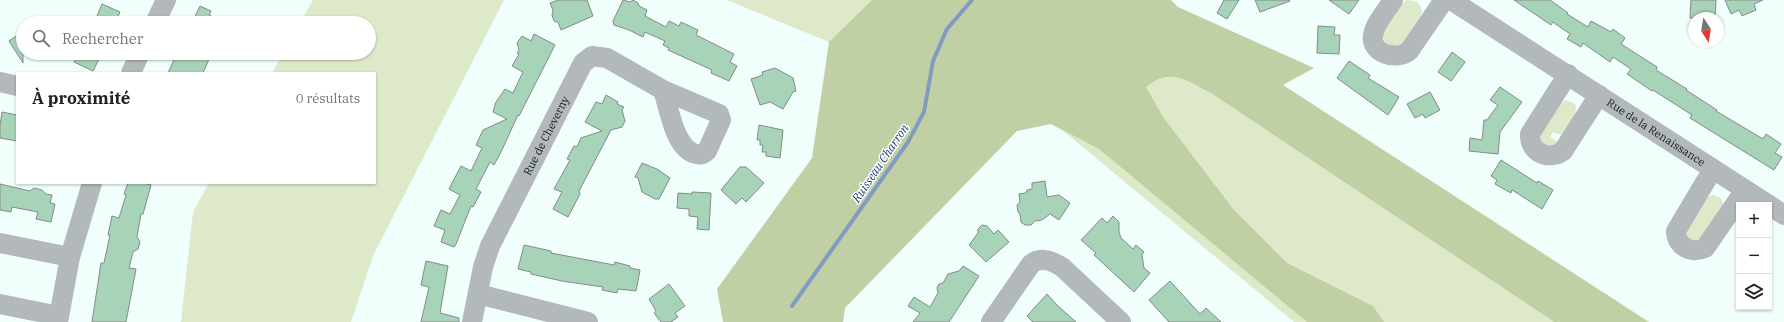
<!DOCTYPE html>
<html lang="fr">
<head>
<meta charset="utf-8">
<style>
  body { margin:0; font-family:"IBM Plex Serif",serif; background:#f6f6f6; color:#202124 }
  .controls { position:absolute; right:12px; bottom:12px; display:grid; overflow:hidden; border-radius:0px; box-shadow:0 1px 3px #0004 }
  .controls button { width:36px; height:36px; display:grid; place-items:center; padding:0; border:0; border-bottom:1px solid #e0e0e0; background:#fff; color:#202124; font:20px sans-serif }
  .compass { position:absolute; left:1688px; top:12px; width:36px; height:36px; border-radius:50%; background:#fff; box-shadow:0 1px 3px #0004; rotate:168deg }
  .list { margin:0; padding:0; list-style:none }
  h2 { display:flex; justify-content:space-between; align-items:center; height:52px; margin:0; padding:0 16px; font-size:17px }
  h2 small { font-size:13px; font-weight:400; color:#757577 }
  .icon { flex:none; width:22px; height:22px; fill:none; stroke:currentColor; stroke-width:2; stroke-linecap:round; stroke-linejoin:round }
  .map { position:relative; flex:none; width:1784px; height:322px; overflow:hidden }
  .search { position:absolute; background:#fff; box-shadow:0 1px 3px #0004; left:16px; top:16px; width:360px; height:44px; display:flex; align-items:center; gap:10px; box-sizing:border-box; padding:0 14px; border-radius:22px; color:#757577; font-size:15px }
  .panel { position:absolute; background:#fff; box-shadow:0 1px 3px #0004; left:16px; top:72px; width:360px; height:112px; border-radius:0px }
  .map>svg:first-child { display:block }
</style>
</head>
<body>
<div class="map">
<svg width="1784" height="322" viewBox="0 0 1784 322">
  <rect width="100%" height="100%" fill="#f0fefc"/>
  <g fill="#dee9ca">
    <polygon points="313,0 504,0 373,256 351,322 181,322 193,212 209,183 375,183 375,73 272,73 283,53 369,53 369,23 300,23"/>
    <polygon points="727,0 1074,0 1554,322 1294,322 1061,129 1051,124 829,42"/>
    <path d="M1407 0C1416 0 1421 3 1422 13L1402 44 1394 47C1389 45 1384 43 1383 37 1382 30 1400 3 1407 0Z"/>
    <path d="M1566 100 1574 103 1576 107 1575 115 1562 135 1553 132 1550 137 1558 142C1553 148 1550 147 1543 145L1539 138 1558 105Z"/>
    <path d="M1712 195C1719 196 1723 199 1723 206L1702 239 1691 241 1686 235 1688 225 1707 198Z"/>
  </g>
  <path fill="#c1d0a4" d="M872 0H1171L1178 7 1314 68 1283 85 1649 322H1554L1211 93C1185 80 1171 67 1146 87L1163 117 1234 210 1287 263 1373 306 1384 322H1307L1099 149 1051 124 1017 131 845 308 843 322H723L717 289 812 158 829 42Z"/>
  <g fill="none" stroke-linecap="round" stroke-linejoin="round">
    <polyline stroke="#829cc1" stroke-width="4" points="792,306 908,142 924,112 933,61 947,29 972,0"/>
  </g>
  <g fill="#a7d4b8" stroke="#838c86">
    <polygon points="558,0 587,0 593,16 561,30 558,22 554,21 552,15 553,10 550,3"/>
    <polygon points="623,0 630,2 633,0 638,3 639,6 647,10 645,16 666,27 669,21 679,26 681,22 698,30 696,35 734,54 730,62 737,66 729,81 711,73 712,70 668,50 669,48 663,45 665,41 645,32 643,37 629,30 614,25 613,21"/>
    <polygon points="1224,0 1239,0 1227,19 1217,13"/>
    <polygon points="1255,0 1289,0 1290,1 1260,12"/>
    <polygon points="1329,0 1359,0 1349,14"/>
    <polygon points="1514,0 1550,0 1568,13 1567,14 1588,27 1591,21 1611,32 1613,29 1625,38 1621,44 1657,67 1656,70 1687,89 1686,90 1717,110 1716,111 1763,139 1766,134 1781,144 1775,153 1782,157 1774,170 1690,118 1692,115 1653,90 1652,91 1627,74 1631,69 1613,57 1610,62 1583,43 1581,47 1567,39 1570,34 1553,22 1551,25"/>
    <polygon points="1691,0 1716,0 1715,18 1690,18"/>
    <polygon points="1725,0 1763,0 1754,4 1756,10 1742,16 1739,10 1731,14"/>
    <polygon points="102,4 120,12 115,23 94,23"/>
    <polygon points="200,6 211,11 209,15 226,23 192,23"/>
    <polygon points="1318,26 1335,27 1334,35 1340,35 1339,54 1317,53"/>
    <polygon points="23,31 23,63 9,41"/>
    <polygon points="534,34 555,45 519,116 518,115 501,152 494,165 490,162 476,189 481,192 473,207 471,206 456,244 454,247 441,242 445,230 434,226 441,210 450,214 460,195 449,189 461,166 471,171 482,148 476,145 483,130 507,119 493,112 496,102 505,89 513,93 523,72 512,66 519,54 517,53 519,50 517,43 522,36 531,41"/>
    <polygon points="1452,52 1465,62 1451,81 1438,72"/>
    <polygon points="78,53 102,53 93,71 74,62"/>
    <polygon points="177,53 197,53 209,59 203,73 168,73"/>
    <polygon points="1349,61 1370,75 1368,78 1399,97 1388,115 1337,78"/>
    <polygon points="775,68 793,78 796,91 793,92 783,109 770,102 760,105 751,79 763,75 762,72"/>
    <polygon points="1500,87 1522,102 1500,132 1498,154 1469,151 1470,138 1482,140 1484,120 1487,120 1498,105 1490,100"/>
    <polygon points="1430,92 1440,110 1425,118 1423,114 1415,118 1407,104"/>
    <polygon points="606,95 618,102 617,104 624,107 622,110 625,121 622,127 611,130 579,191 580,194 568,217 553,209 562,192 554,189 570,160 567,159 574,146 577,147 581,138 602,131 585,122 596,102 602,104"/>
    <polygon points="2,112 17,115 17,141 0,138 0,125"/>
    <polygon points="759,125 783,130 780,158 766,156 766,152 762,152 763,145 760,145 760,140 757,140"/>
    <polygon points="1501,160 1537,183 1538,181 1553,190 1542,209 1512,190 1511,193 1495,184 1497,180 1491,176"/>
    <polygon points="642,163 657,169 670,178 659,199 655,199 642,192 638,178 635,177"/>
    <polygon points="740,167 746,167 764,183 746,202 742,198 736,204 721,190"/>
    <polygon points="1045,181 1047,197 1059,195 1070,203 1059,220 1050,214 1042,220 1035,221 1031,225 1025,225 1021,222 1020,214 1018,212 1017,205 1020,202 1019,194 1026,193 1027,190 1032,189 1032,183"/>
    <polygon points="128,183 144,183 151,185 143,214 141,214 137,237 140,242 138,249 133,252 129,268 136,269 126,322 92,322 101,263 104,263 110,235 108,235 112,216 119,218 126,195 124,194"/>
    <polygon points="0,184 30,191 34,188 42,190 46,194 52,195 50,203 55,204 51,222 36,219 38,212 12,207 11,212 0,210"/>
    <polygon points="692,192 711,193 709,230 697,229 698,217 689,216 689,209 677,208 678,193 692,194"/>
    <polygon points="1113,216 1119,222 1119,232 1121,238 1133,249 1136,245 1144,252 1142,255 1144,268 1150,273 1134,292 1094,255 1096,253 1081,240 1102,218 1107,223"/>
    <polygon points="982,225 987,226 994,234 998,230 1009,242 986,262 969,245 978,233 978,229"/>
    <polygon points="524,245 551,251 551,253 614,265 615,262 630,266 630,268 640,270 636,291 618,289 617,293 602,290 603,287 562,281 531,274 531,272 518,269"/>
    <polygon points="426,261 448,266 440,313 459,318 459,322 421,322 429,287 421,285"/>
    <polygon points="963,266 979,276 949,322 913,322 920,313 908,306 914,297 930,307 938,293 937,288 939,284 943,283 948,274 959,271"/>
    <polygon points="1170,281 1200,314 1206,308 1221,322 1169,322 1149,300"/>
    <polygon points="669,284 685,306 675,313 678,317 671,322 661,322 654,313 656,311 649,299"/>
    <polygon points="1047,294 1058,306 1076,322 1033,322 1027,316"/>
  </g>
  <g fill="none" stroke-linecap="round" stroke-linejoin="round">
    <g stroke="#b3b8ba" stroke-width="20">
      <path d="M1393 0C1387 10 1375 23 1373 35 1370 54 1397 61 1409 51L1444 0"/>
      <path id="s1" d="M1451 0 1769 205"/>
      <polyline points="155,23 166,0"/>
      <polyline points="131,73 140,53"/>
      <path d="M1568 74 1530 134C1529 153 1549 161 1563 151L1599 95"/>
      <polyline points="0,82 17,86"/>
      <path d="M1713 169 1676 231C1676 247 1692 254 1705 248L1745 190"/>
      <polyline points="1769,205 1784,215"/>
      <polyline points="0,243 70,257"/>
      <polyline points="478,294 588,322"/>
      <polyline points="0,304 59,316"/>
      <polyline points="58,322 70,257 92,183"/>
      <path id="s2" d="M472 322 483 267 490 246 583 63 592 56 607 58 663 90 719 114 721 120 707 151C702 156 699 155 693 153 674 145 669 108 663 90"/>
      <path d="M991 322 1031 264C1041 256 1052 261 1062 267L1121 322"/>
    </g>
  </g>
  <g text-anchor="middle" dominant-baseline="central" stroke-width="3" stroke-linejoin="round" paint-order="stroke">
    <g font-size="11" fill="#171c1b" stroke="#fff">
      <text stroke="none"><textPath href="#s1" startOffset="244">Rue de la Renaissance</textPath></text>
      <text stroke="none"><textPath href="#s2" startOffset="202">Rue de Cheverny</textPath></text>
    </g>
    <g font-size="12" font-style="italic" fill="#1b3d6e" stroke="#fff">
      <text transform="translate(880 163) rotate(-56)">Ruisseau Charron</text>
    </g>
  </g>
</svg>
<div class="controls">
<button>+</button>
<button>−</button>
<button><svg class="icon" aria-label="layers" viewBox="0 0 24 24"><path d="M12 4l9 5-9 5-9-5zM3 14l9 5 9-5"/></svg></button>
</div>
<svg class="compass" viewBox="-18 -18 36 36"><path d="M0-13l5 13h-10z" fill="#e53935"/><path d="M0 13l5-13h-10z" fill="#757577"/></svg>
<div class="search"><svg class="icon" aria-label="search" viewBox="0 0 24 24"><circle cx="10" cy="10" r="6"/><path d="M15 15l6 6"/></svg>Rechercher</div>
<section class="panel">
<h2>À proximité<small>0 résultats</small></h2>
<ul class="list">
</ul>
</section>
</div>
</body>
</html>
